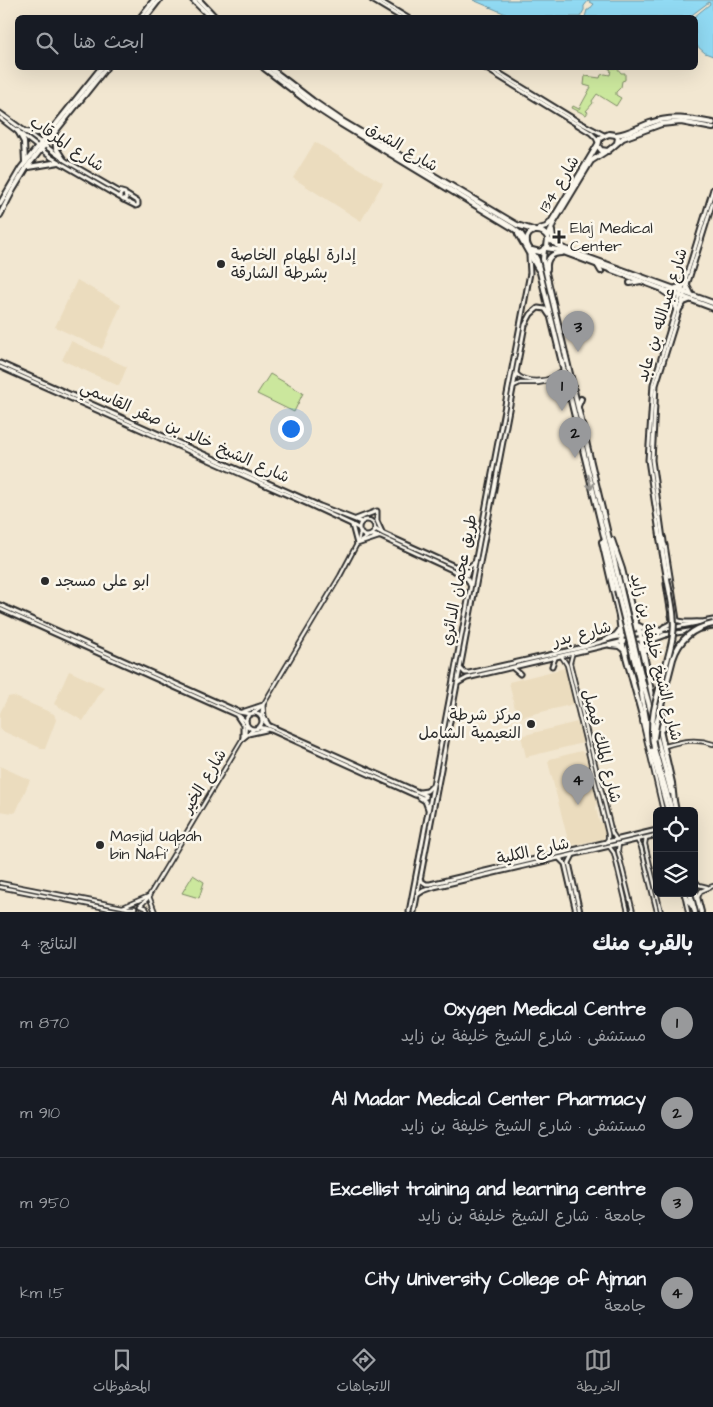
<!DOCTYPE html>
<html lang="ar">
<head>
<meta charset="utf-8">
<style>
  body { margin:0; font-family:"Architects Daughter","Playpen Sans Arabic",sans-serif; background:#20242c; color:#f1f3f6; direction:rtl }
  .controls { position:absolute; right:15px; bottom:15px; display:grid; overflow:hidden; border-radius:8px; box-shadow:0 5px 20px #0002 }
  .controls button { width:45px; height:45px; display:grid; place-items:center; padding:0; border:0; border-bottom:1px solid #363941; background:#171b24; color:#f1f3f6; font:25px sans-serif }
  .you { position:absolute; left:290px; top:428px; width:18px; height:18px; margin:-12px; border:4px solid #fff; border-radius:50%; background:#1a73e8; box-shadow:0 0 0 8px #1a73e833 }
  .badge { display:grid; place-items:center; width:32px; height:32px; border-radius:50%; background:#98999b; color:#111; font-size:16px; font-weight:700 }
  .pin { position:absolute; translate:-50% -41px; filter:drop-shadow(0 1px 2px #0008) }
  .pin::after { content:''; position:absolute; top:26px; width:18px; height:15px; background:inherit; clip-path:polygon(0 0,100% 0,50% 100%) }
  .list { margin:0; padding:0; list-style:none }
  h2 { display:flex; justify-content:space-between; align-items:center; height:65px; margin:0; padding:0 20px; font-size:21px }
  h2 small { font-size:16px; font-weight:400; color:#9ea1a6 }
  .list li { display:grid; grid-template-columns:32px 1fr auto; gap:15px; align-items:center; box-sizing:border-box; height:90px; padding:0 20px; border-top:1px solid #363941 }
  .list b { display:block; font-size:19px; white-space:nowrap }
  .list p { margin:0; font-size:16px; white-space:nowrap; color:#9ea1a6 }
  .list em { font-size:16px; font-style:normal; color:#9ea1a6 }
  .icon { flex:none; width:28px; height:28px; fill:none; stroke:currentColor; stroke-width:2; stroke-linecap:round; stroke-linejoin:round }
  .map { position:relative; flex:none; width:713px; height:912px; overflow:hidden; direction:ltr }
  .search { position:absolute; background:#171b24; box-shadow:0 5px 20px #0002; left:15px; right:15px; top:15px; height:55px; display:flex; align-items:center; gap:12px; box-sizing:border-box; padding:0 18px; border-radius:8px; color:#9ea1a6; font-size:19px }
  .sheet { height:425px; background:#171b24 }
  nav { display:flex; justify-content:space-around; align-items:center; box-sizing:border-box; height:70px; border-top:1px solid #363941; background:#171b24; font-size:14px; color:#9ea1a6 }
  nav a { display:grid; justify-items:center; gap:2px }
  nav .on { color:#98999b }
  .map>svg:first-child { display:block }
</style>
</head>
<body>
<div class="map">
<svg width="713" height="912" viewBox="0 0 713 912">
  <rect width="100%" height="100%" fill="#f2e7d1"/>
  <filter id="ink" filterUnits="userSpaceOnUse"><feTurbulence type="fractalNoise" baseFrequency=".02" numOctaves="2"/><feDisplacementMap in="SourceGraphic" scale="10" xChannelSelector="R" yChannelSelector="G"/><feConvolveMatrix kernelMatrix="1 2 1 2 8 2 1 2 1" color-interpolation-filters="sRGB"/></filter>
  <g filter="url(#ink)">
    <g fill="#ebdcbe">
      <polygon points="315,142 383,183 361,221 293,178"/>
      <polygon points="77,280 121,305 102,349 55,327"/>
      <polygon points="71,341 127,367 119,386 62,360"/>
      <polygon points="565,668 574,704 517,718 509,682"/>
      <polygon points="69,671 104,687 83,721 54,704"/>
      <polygon points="13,696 54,714 56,720 45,749 43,749 0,730 0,713 8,697"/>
      <polygon points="577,722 583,743 526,757 521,736"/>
      <polygon points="581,751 585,754 597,802 596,808 599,821 603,823 606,834 603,839 572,845 569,844 548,762 550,759"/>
      <polygon points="0,766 30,780 16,812 13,813 0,811"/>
    </g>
    <g fill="#cbe79d" stroke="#7b8964">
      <polygon points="608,68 617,68 621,73 625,73 625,80 622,81 621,87 616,92 616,95 621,98 616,106 597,94 592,101 593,103 586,111 588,112 586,115 572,108 573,106 579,109 591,87 584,85 585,76 600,78 601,75 605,74 610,75 611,70"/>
      <polygon points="270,374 303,393 294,412 257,394"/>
      <polygon points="193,875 204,882 199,898 182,893"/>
    </g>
    <polygon fill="#91daf3" stroke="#6894a3" points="473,0 713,0 713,56 705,53 696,45 694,17 710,4 709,2 689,17 585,17 587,10 589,10 594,4 588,1 584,6 584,10 580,17 513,17"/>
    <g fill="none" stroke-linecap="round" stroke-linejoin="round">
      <g stroke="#2b2b2b" stroke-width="6">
        <g id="tertiary">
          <path d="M516 373C524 385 555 382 563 370"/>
          <polyline points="514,386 520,383 538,383 559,379 565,381"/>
          <polyline points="358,543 367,537"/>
          <polyline points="572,655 570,663 612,833 616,839"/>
          <polyline points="562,657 567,665 608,834 608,839 605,843"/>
          <polyline points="253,713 262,706"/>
          <polyline points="261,717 263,705 340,576 358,542 360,533"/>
          <polyline points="642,721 663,811"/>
          <polyline points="245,735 246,724"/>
          <path d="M665 746C682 741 696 738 713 744"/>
          <polyline points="646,838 645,844 661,912"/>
          <polyline points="637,840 641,847 657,912"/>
          <polyline points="619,844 618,851 633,912"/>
          <polyline points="609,846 614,853 628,912"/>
          <polyline points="694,879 699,885 707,887"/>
          <polyline points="0,883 128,908 135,908"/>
          <polyline points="0,887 126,912"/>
          <polyline points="684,893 688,912"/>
          <polyline points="698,897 701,891 713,886"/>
          <polyline points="140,906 147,899 243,738 254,729"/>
          <polyline points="140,906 146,908 148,912"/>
          <polyline points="123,907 149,896 155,912"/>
        </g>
      </g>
      <g stroke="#2b2b2b" stroke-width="7">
        <g id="secondary">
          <polyline points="372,0 402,18"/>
          <polyline points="378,0 408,18"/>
          <polyline points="485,68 591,133 596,138 598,142"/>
          <polyline points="491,68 579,122 604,135"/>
          <polyline points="0,113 66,161 118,191 125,193 126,198 123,200 119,196 122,193"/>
          <polyline points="0,118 52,158 119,197"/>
          <polyline points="124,200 136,206 138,205 138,202 127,195"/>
          <polyline points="0,363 320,506 361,522"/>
          <polyline points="0,367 308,504 351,524 358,528"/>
          <polyline points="356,519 377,511 377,521 382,532"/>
          <circle cx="367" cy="528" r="8"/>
          <polyline points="352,525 357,544 378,537"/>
          <polyline points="375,529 384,534 459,568 468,568 475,562"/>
          <polyline points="372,535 381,537 463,575 468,580 470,585"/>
          <polyline points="660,539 648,460 653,384 713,189"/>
          <polyline points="663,539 652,460 656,385 713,202"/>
          <path d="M665 545 677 620C683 624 693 621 701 622"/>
          <polyline points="460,569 468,572 467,575 465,574"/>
          <polyline points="0,605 239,712 250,714"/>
          <polyline points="0,609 239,716 246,722"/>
          <polyline points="701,629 713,627"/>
          <polyline points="660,630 713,620"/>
          <path d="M661 630C663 625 669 627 672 621L666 584"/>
          <polyline points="664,635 695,630"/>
          <polyline points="647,638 647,635 662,632"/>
          <polyline points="552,666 555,658"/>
          <polyline points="460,668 465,673 469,673 584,647 613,638 653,631"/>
          <polyline points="513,668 520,674"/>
          <polyline points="458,683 467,678 620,642 658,636"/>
          <polyline points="242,712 263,705 264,717 269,726"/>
          <circle cx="254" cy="721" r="8"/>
          <polyline points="237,716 243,725 243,737"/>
          <polyline points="262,719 268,725 425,795 426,797 423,798 414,794"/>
          <polyline points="257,728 264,728 271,730 415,795"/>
          <polyline points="243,738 248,734 266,730"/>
          <polyline points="420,792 427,791 432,786"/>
          <polyline points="420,798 425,801 428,809"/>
          <polyline points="573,855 569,863 580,912"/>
          <polyline points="559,858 565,864 576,912"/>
          <polyline points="420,880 426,884 430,884 657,830"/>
          <polyline points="417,895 423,891 434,887 657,835"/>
          <polyline points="409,912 530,273 529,256"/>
          <polyline points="414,912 525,325 531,314 538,308 545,309 549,315"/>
        </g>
      </g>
      <g stroke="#2b2b2b" stroke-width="8">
        <g id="primary">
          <polyline points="193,0 211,18"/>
          <polyline points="199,0 216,18"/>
          <polyline points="140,18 154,0"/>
          <polyline points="145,18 159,0"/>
          <polyline points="264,68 312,105 341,124 513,228 521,234 527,243"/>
          <polyline points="270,68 313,101 342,121 517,225 533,230"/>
          <polyline points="18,131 24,142 25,162"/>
          <polyline points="25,132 39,133 51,130"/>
          <path d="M616 135C628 134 639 127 650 123 671 115 691 119 713 123"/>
          <polyline points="55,136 56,148 63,159"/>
          <polyline points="617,143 618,138 616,135 609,134 600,138 598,146 601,150 608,151 623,138 661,124 681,122 713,128"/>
          <polyline points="29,167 59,162"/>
          <polyline points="0,204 21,168 101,68"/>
          <polyline points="0,215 13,190 27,167 106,68"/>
          <polyline points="539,229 546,227 551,222 598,144"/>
          <polyline points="552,231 553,238 558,244"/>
          <polyline points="518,234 538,269"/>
          <polyline points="548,238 553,224 591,161 605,152"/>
          <polyline points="549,240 562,248 713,303"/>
          <polyline points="546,248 558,250 713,308"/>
          <path d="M532 250 540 252 547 247 548 238C543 227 525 229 527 243 528 249 535 254 537 260L617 590"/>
          <polyline points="544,250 543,259 547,277 621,589"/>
          <polyline points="597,264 601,271"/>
          <path d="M547 269C546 258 552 253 562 253"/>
          <polyline points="630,283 641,281"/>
          <polyline points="687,286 691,294"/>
          <polyline points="676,288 680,287 685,280"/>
          <polyline points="663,291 674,298 676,310"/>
          <polyline points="680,308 684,302 689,300"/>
          <polyline points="565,398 568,390"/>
          <polyline points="578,406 581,399"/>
          <polyline points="660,538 667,578"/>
          <polyline points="663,538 664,546"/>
          <polyline points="612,540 622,569 634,618 640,633 650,686 672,783 674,802"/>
          <polyline points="602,542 619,616 622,642 668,811"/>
          <polyline points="622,626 625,632 633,630 635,628 633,623"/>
          <polyline points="639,626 645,629 658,630"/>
          <polyline points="608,639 616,635 620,630"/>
          <polyline points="610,645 619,646 624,650"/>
          <polyline points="646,651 649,641 665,635"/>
          <polyline points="627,652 628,646 637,644 639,646 643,659"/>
          <polyline points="643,683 653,719"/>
          <polyline points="640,684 650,742"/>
          <polyline points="661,701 664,684"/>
          <polyline points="661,708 663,729"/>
          <polyline points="655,731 671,792"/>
          <polyline points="654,748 672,811"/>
          <polyline points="674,801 676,811"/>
          <polyline points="694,885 701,912"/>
          <polyline points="690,893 695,912"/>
          <polyline points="685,895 692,906"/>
        </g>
      </g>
      <use href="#tertiary" stroke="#fbf7ec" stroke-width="2.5"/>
      <use href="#secondary" stroke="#fbf7ec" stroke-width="3"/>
      <use href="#primary" stroke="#fbf7ec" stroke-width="4"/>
      <g stroke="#2b2b2b" stroke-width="8" stroke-linecap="butt">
        <g id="primary-bridge">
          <polyline points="621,589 643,683"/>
          <polyline points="617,590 640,684"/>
          <path d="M654 738 656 725 673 659C679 640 693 628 713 624"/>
          <path d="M654 748C645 713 668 670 673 635 676 617 670 596 667 578"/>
        </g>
      </g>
      <use href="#primary-bridge" stroke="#fbf7ec" stroke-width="4"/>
    </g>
    <defs><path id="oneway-shaft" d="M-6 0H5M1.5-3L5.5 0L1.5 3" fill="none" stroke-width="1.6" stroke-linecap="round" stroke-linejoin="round" transform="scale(1.25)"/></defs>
    <use stroke="#93918c" href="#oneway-shaft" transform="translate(590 482) rotate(77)"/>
  </g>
  <g fill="#2b2b2b" stroke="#fbf7ec" stroke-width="2">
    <path d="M556.5 229.5h5v5h5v5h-5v5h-5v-5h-5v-5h5z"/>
    <circle cx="221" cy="264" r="5"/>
    <circle cx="45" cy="581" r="5"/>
    <circle cx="531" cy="724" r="5"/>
    <circle cx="100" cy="845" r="5"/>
  </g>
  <g text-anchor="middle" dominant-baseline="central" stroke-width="5" stroke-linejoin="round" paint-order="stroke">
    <g font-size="16" fill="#2b2b2b" stroke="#fbf7ec">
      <text transform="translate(67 144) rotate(34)">شارع المرقاب</text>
      <text transform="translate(402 147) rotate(31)">شارع الشرق</text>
      <text transform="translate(559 184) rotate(-59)">شارع 134</text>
      <text transform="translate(662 315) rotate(-73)">شارع عبدالله بن عابد</text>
      <text transform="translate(185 432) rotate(24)">شارع الشيخ خالد بن صقر القاسمي</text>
      <text transform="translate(459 580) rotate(-79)">طريق عجمان الدائري</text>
      <text transform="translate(582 634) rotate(-15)">شارع بدر</text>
      <text transform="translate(656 657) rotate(76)">شارع الشيخ خليفة بن زايد</text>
      <text transform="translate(602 746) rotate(76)">شارع الملك فيصل</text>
      <text transform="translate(204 781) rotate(-59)">شارع الخير</text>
      <text transform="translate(533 851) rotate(-13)">شارع الكلية</text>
    </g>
    <g font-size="16" fill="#2b2b2b" stroke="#fbf7ec" text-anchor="start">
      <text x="570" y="228">Elaj Medical<tspan x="570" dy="18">Center</tspan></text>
      <text x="231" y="255">إدارة المهام الخاصة<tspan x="231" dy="18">بشرطة الشارقة</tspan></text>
      <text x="55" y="581">ابو علی مسجد</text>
      <text x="521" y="715" text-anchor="end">مركز شرطة<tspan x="521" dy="18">النعيمية الشامل</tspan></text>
      <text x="110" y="836">Masjid Uqbah<tspan x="110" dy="18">bin Nafi'</tspan></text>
    </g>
  </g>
</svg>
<div class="controls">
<button><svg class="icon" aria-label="locate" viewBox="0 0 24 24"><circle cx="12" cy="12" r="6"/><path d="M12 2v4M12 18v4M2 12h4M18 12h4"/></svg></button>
<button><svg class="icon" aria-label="layers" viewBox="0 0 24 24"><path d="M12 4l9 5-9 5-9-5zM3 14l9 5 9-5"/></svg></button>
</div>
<div class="you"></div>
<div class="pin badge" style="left:562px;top:411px">1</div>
<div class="pin badge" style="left:575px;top:458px">2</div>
<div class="pin badge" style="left:578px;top:352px">3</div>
<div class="pin badge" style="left:578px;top:805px">4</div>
<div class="search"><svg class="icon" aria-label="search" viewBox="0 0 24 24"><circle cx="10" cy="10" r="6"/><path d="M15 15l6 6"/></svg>ابحث هنا</div>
</div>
<section class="sheet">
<h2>بالقرب منك<small>النتائج: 4</small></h2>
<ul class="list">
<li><span class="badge">1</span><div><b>Oxygen Medical Centre</b><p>مستشفى · شارع الشيخ خليفة بن زايد</p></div><em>870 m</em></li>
<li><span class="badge">2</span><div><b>Al Madar Medical Center Pharmacy</b><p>مستشفى · شارع الشيخ خليفة بن زايد</p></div><em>910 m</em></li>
<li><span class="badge">3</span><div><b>Excellist training and learning centre</b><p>جامعة · شارع الشيخ خليفة بن زايد</p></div><em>950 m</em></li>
<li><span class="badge">4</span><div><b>City University College of Ajman</b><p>جامعة</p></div><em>1.5 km</em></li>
</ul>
</section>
<nav>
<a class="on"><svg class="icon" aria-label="map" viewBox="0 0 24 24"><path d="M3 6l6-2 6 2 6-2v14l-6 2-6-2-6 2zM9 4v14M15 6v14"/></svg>الخريطة</a>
<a><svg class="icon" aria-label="directions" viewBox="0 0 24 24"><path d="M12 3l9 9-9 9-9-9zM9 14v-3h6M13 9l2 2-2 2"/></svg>الاتجاهات</a>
<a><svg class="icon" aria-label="saved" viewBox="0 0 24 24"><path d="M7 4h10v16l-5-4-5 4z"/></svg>المحفوظات</a>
</nav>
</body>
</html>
